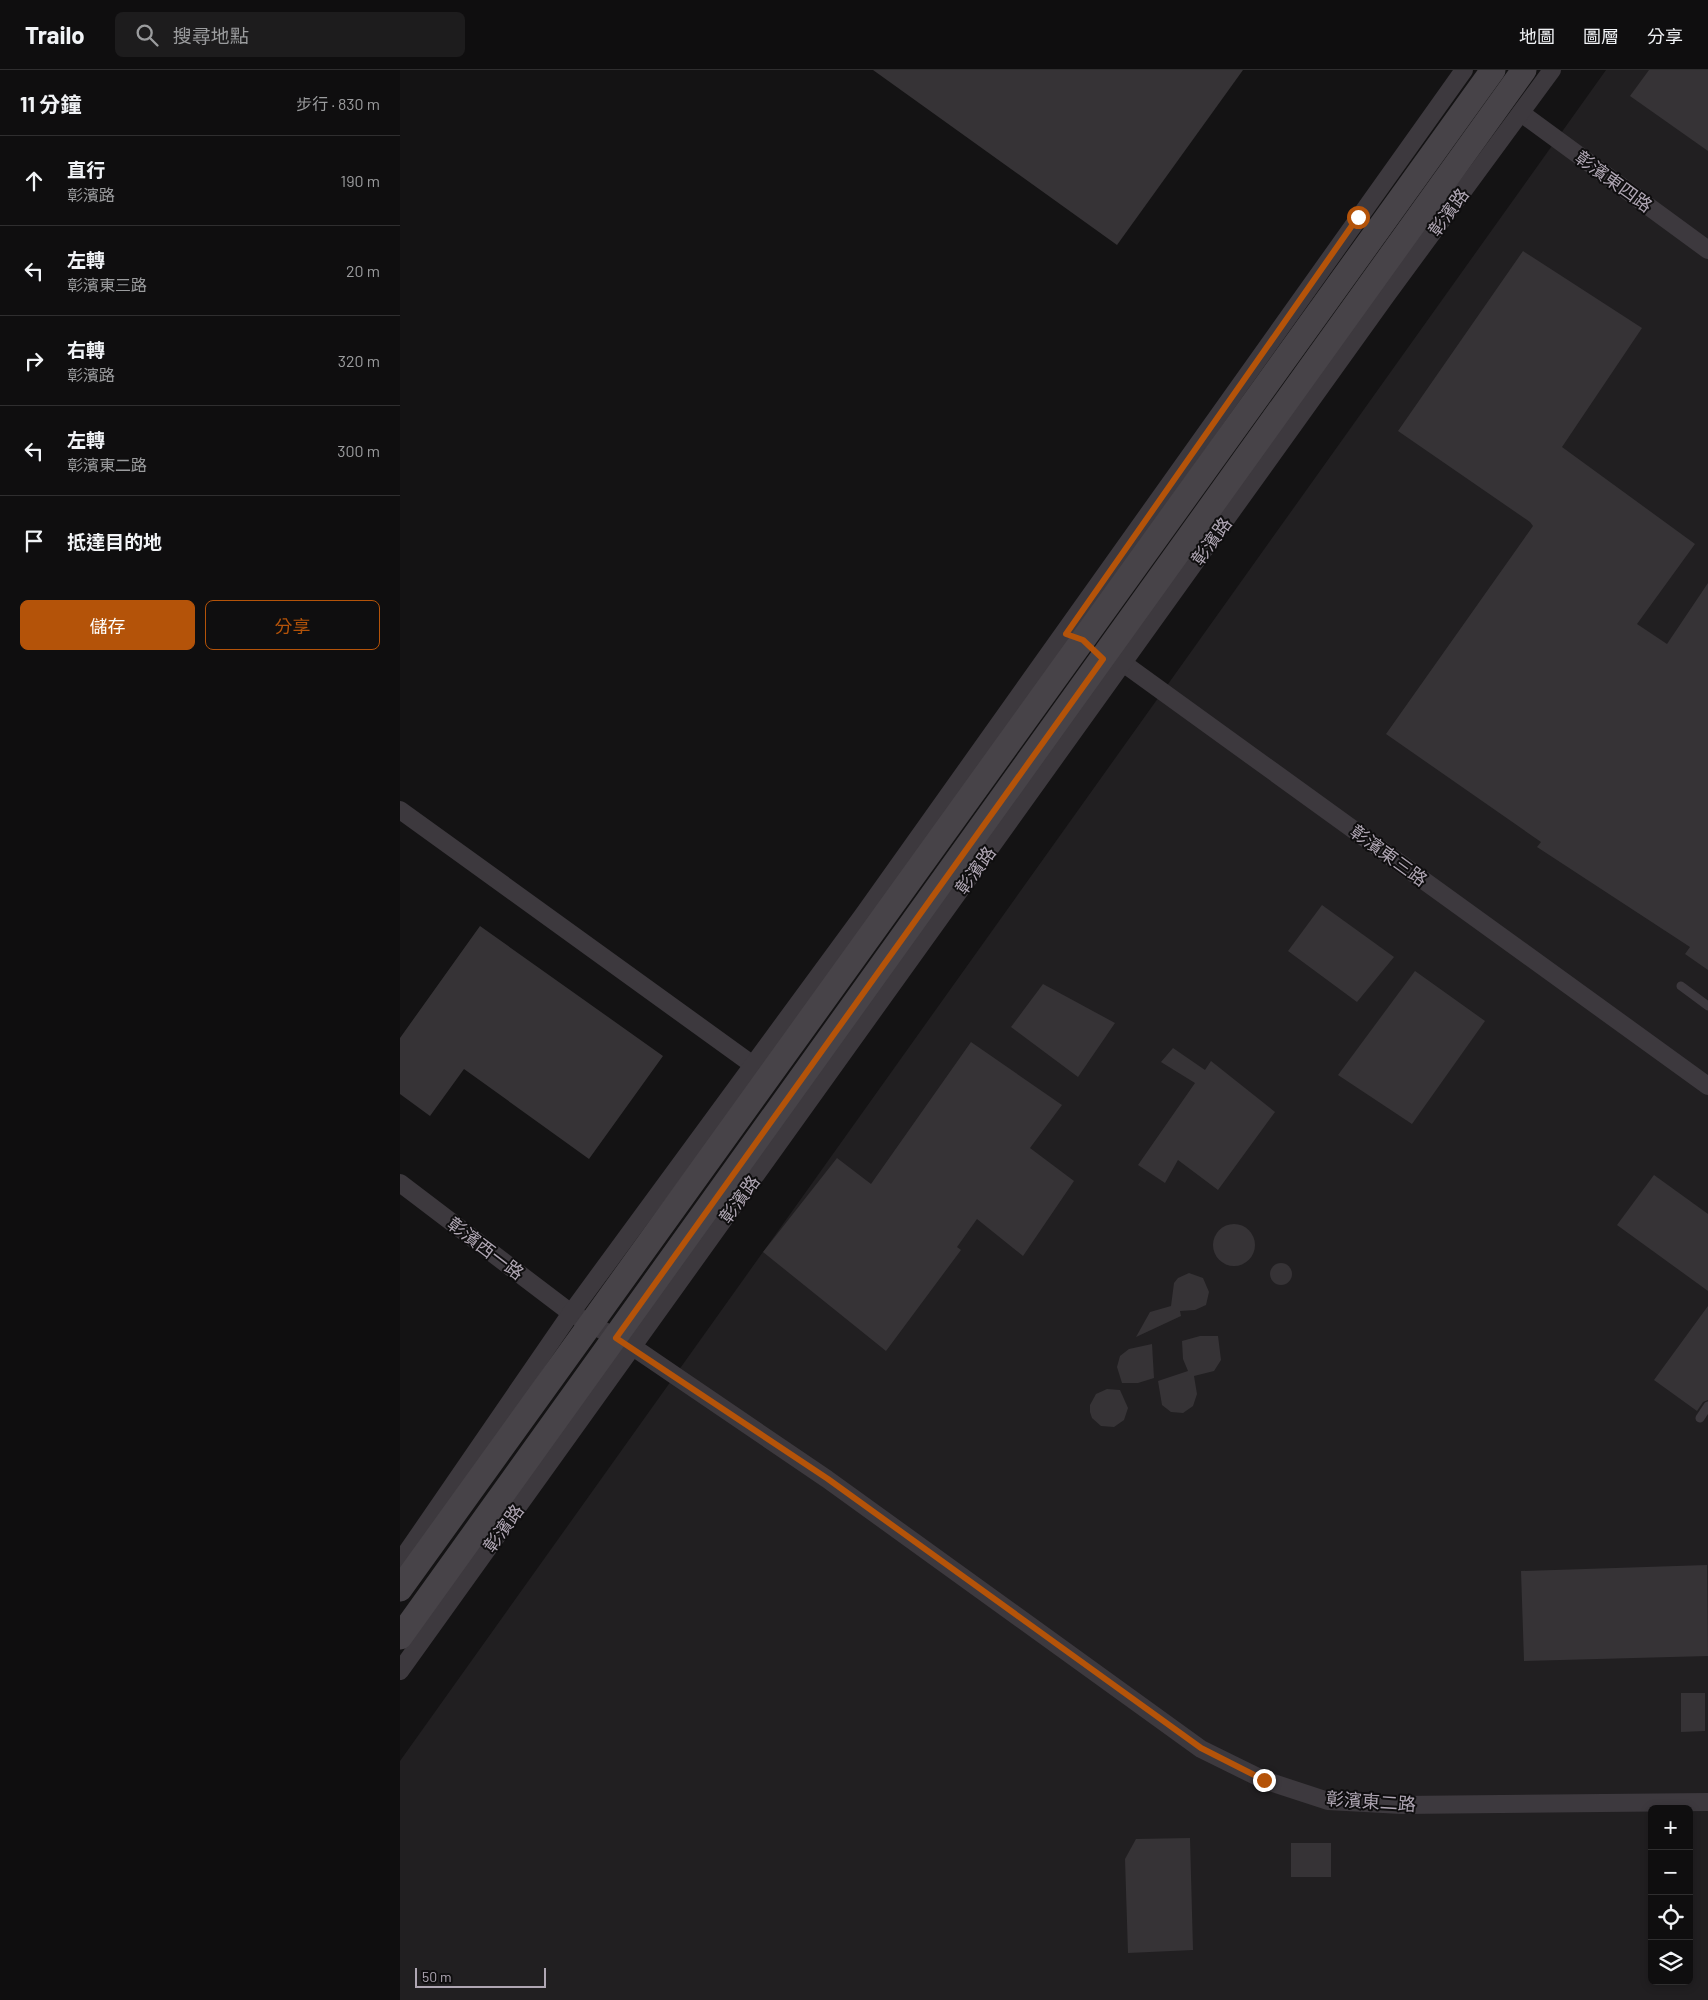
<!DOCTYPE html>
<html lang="zh-TW">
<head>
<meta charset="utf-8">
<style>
  body { margin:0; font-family:Barlow,"Noto Sans TC",sans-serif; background:#1d1c1d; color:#f1f3f6 }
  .controls { position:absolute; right:15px; bottom:15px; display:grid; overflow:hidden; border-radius:8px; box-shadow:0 2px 8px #0003 }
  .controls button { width:45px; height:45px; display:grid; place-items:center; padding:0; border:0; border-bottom:1px solid #2f2e2f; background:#0f0e0f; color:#f1f3f6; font:25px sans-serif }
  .scale { position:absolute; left:15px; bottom:12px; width:131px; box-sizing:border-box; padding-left:5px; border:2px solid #afa6b3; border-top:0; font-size:14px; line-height:18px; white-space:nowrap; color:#afa6b3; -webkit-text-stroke:4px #0f0e0f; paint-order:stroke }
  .stop { position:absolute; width:15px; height:15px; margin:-11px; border:4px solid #b45309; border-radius:50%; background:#fff }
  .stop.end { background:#b45309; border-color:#fff; box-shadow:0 1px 5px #0008 }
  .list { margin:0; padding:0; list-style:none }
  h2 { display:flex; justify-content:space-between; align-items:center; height:65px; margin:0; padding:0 20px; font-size:21px }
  h2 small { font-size:16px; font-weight:400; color:#9b9c9e }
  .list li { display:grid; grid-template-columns:32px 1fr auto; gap:15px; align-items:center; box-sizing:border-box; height:90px; padding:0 20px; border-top:1px solid #2f2e2f }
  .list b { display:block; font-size:19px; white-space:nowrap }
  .list p { margin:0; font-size:16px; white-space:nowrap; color:#9b9c9e }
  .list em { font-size:16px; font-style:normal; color:#9b9c9e }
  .actions { display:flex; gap:10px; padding:15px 20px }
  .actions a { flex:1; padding:11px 0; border:1px solid #b45309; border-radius:8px; text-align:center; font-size:18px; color:#b45309 }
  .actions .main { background:#b45309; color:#fff }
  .icon { flex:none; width:28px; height:28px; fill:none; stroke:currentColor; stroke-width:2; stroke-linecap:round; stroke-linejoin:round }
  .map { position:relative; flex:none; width:1308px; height:1930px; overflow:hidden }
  header { display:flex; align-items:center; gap:30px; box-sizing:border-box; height:70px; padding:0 25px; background:#0f0e0f; border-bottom:1px solid #2f2e2f }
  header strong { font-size:24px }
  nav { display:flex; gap:28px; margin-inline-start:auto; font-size:18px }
  .search { width:350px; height:45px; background:#1d1c1d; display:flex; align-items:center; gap:12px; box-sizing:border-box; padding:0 18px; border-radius:8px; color:#9b9c9e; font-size:19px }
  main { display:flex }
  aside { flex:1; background:#0f0e0f }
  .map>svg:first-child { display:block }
</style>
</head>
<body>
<header>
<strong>Trailo</strong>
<div class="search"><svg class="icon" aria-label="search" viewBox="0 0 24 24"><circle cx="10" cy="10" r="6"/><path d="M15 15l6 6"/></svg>搜尋地點</div>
<nav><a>地圖</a><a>圖層</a><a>分享</a></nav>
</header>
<main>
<aside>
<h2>11 分鐘<small>步行 · 830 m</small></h2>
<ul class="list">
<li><svg class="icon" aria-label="ahead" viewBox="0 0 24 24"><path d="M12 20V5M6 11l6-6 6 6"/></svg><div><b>直行</b><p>彰濱路</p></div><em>190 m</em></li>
<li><svg class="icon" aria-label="left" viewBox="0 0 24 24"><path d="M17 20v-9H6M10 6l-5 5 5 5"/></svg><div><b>左轉</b><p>彰濱東三路</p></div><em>20 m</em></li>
<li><svg class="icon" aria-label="right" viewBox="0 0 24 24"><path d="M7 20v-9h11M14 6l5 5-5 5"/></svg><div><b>右轉</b><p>彰濱路</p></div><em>320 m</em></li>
<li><svg class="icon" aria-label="left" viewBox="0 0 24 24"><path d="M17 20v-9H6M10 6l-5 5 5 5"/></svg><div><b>左轉</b><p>彰濱東二路</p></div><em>300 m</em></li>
<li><svg class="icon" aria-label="arrive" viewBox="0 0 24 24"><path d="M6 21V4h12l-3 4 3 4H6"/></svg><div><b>抵達目的地</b></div></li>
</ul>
<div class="actions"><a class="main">儲存</a><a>分享</a></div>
</aside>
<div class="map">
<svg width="1308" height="1930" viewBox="0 0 1308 1930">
  <rect width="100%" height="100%" fill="#141314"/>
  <path fill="#211f21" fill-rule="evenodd" d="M1206 0H1308V1930H0V1691ZM1252 1739H1289V1911H1252Z"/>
  <g fill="#363336">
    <polygon points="473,0 843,0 717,175"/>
    <polygon points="1249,0 1308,0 1308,81 1230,26"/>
    <polygon points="1123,181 1242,258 1162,377 1295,474 1237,554 1267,574 1308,513 1308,900 1285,884 1290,877 1137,777 1141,772 986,664 1133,456 1130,452 998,361"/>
    <polygon points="922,835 994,887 957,932 888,881"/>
    <polygon points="80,856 263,986 189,1089 64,999 30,1046 0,1024 0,968"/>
    <polygon points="1015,901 1085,951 1012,1054 938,1005"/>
    <polygon points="643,914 715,953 678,1007 611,957"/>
    <polygon points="571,972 662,1035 630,1078 674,1111 623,1186 577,1149 557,1177 561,1180 486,1281 363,1182 437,1088 471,1114"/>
    <polygon points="773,978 805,1000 811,991 875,1042 818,1120 778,1090 765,1113 738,1095 795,1013 761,992"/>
    <polygon points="1254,1105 1308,1144 1308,1221 1217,1155"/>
    <circle cx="834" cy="1175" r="21"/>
    <circle cx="881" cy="1204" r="11"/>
    <polygon points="789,1203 803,1208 809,1222 806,1235 795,1240 780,1241 781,1246 736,1267 750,1242 771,1236 774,1213 778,1208"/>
    <polygon points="1308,1236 1308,1330 1303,1332 1297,1341 1254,1310"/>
    <polygon points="800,1266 818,1266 821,1290 814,1301 794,1306 797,1324 793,1336 783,1343 771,1342 762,1335 758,1311 788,1301 783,1289 782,1271"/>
    <polygon points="752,1274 754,1308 738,1313 722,1313 717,1297 720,1286 729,1279"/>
    <polygon points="707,1319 720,1320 728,1338 724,1350 714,1357 701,1356 692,1348 690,1342 690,1335 696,1324"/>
    <polygon points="1307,1495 1308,1586 1124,1591 1121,1501"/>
    <polygon points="1281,1623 1305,1623 1305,1661 1281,1662"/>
    <polygon points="790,1768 793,1880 728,1883 725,1789 736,1769"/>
    <rect x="891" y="1773" width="40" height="34"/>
  </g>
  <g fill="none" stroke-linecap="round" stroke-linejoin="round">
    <g stroke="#3d393e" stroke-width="9">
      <polyline points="1281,916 1308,936"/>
      <polyline points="1300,1348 1308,1336"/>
    </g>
    <g stroke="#3d393e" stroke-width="18">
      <polyline points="1121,43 1308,180"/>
      <polyline points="713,591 723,593 1308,1016"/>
      <polyline points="0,740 353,995"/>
      <polyline points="0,1113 171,1243 233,1277 427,1409 801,1679 864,1710 928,1731 1002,1735 1308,1732"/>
      <polyline points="0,1492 171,1243 463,845 1064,0"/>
      <polyline points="0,1601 986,226 1152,0"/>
    </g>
    <g stroke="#474348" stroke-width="25">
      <polyline points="0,1519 1093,0"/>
      <polyline points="0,1567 1124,0"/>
    </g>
  </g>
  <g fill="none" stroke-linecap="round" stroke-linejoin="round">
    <polyline stroke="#b45309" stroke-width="6" points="864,1710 801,1678 428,1409 216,1268 703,589 683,570 666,564 958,147"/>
  </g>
  <g text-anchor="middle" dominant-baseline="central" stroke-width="4" stroke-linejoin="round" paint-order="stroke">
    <g font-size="18" fill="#afa6b3" stroke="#0f0e0f">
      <text transform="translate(1214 111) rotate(36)">彰濱東四路</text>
      <text transform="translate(1048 142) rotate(-54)">彰濱路</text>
      <text transform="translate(811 471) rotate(-54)">彰濱路</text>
      <text transform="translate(989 785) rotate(36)">彰濱東三路</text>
      <text transform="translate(575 800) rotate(-54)">彰濱路</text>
      <text transform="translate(339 1129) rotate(-54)">彰濱路</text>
      <text transform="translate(86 1178) rotate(37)">彰濱西一路</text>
      <text transform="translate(103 1458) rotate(-54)">彰濱路</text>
      <text transform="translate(971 1731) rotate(4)">彰濱東二路</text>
    </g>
  </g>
</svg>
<div class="controls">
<button>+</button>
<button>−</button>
<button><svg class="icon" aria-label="locate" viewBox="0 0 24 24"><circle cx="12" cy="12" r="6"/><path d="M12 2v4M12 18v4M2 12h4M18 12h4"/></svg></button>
<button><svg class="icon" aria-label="layers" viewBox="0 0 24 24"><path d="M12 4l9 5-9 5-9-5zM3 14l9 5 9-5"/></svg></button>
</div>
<div class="scale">50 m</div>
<div class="stop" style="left:958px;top:147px"></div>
<div class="stop end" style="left:864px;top:1710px"></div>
</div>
</main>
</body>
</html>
